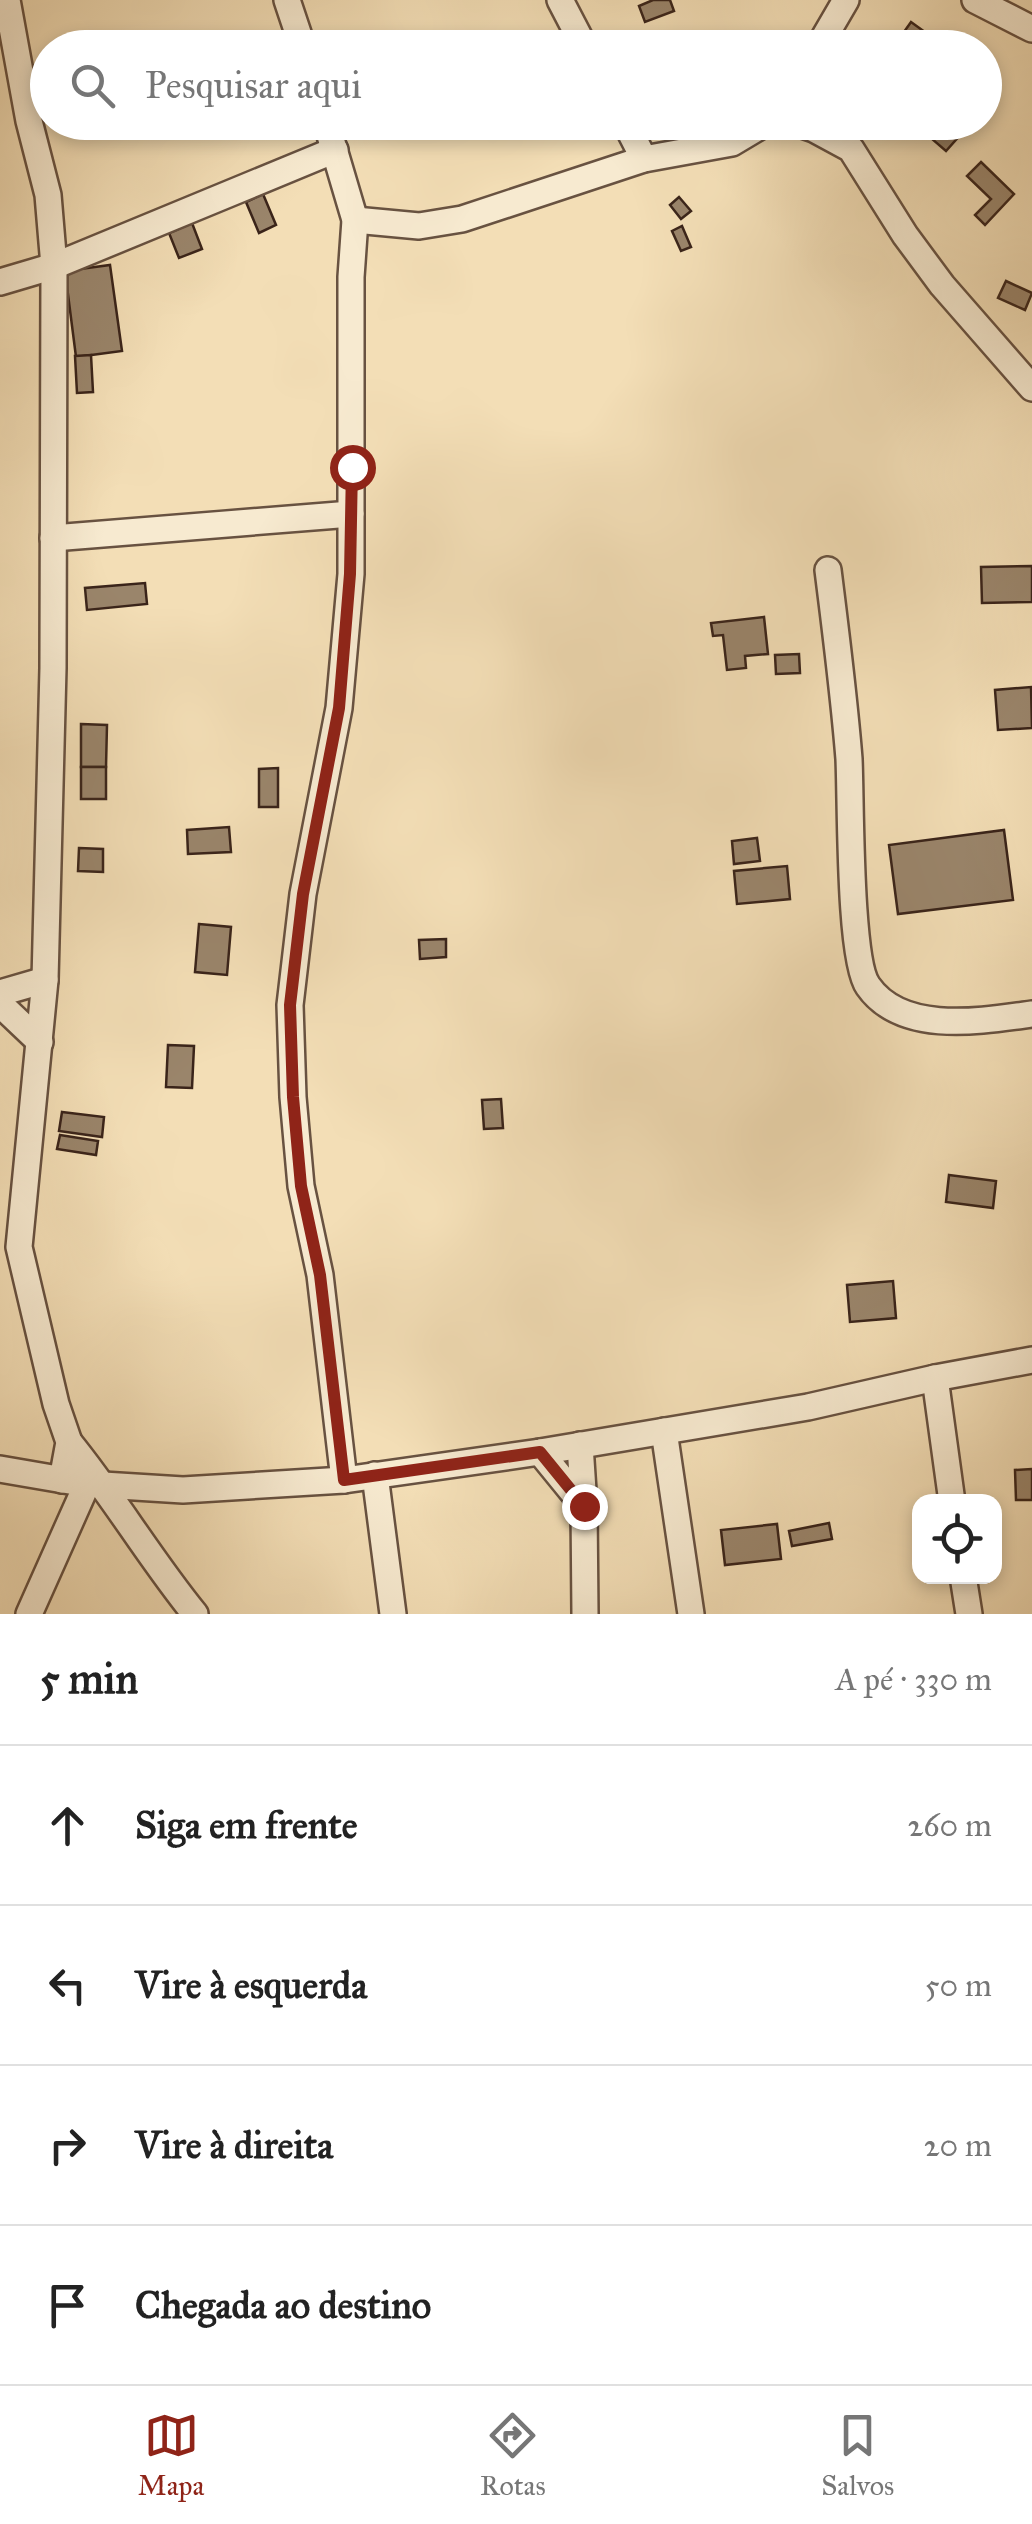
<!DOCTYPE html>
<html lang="pt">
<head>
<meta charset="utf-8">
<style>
  body { margin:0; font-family:"IM FELL Great Primer",serif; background:#f2f2f2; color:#222 }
  .controls { position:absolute; right:30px; bottom:30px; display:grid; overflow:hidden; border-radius:20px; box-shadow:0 5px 15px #0003 }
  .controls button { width:90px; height:90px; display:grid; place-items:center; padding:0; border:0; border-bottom:2px solid #e0e0e0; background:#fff; color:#222; font:50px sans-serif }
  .stop { position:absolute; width:30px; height:30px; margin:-22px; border:8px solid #8f2418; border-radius:50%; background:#fff }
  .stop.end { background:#8f2418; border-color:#fff; box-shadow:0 2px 10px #0008 }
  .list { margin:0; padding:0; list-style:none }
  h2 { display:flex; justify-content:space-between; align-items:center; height:130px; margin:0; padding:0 40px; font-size:42px }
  h2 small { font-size:32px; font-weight:400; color:#767676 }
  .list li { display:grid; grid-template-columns:65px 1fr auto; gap:30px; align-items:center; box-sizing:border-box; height:160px; padding:0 40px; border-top:2px solid #e0e0e0 }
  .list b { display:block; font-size:38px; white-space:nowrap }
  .list em { font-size:32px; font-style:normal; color:#767676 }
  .icon { flex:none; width:55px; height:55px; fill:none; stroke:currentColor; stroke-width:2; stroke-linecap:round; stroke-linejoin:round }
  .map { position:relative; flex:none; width:1032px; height:1614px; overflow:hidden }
  .search { position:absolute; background:#fff; box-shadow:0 5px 15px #0003; left:30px; right:30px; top:30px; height:110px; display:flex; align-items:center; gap:25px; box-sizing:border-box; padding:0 35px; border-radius:55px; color:#767676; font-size:38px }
  .sheet { height:770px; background:#fff }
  nav { display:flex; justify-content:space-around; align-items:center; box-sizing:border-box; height:140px; border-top:2px solid #e0e0e0; background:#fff; font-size:28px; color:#767676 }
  nav a { display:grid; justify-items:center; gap:5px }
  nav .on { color:#8f2418 }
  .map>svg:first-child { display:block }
</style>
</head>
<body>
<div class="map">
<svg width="1032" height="1614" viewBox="0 0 1032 1614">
  <rect width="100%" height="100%" fill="#f3deb6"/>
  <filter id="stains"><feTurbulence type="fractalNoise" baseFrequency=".002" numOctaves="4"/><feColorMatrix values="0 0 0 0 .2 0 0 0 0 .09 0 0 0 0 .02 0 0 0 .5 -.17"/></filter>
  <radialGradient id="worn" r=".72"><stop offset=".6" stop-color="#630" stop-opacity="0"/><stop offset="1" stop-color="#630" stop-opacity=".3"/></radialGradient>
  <g fill="#9a856b" stroke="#3a241a" stroke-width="2.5">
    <polygon points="653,0 670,0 674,11 645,22 639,6"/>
    <polygon points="911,22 936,40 931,48 894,46"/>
    <polygon points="922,122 947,122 936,135"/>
    <polygon points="947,122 961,134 946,151 932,139"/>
    <polygon points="981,162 1014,194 985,225 975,215 991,199 967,176"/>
    <polygon points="263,194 276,225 259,233 246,202"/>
    <polygon points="679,197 691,211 681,219 670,205"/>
    <polygon points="192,223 202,249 179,258 169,233"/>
    <polygon points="682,226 691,247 681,251 672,231"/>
    <polygon points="110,265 122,351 76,357 65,271"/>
    <polygon points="1006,281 1032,293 1025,310 998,298"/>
    <polygon points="91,355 93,392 77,393 75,356"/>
    <polygon points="1032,566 1032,602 982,603 981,567"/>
    <polygon points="145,583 147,604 87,610 85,588"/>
    <polygon points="764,617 768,654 745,656 746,668 727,670 723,635 713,636 711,623"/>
    <polygon points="799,654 800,673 776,674 775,655"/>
    <polygon points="1031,687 1032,728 998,730 995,690"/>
    <polygon points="81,724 107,725 106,767 81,767"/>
    <rect x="81" y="767" width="25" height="32"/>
    <polygon points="278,768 278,807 259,807 259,769"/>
    <polygon points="229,827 231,852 188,854 187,830"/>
    <polygon points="1004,830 1013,900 898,914 889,845"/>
    <polygon points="757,838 760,861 734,864 732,841"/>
    <polygon points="79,848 103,849 103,872 78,871"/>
    <polygon points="787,866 790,899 737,904 734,871"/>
    <polygon points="199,924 231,927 227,975 195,972"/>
    <polygon points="446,939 446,957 420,959 419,940"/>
    <polygon points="168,1045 194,1046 192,1088 166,1087"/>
    <polygon points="501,1099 503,1128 484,1129 482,1100"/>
    <polygon points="62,1112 104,1117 102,1137 59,1131"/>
    <polygon points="60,1135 98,1141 96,1155 57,1149"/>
    <polygon points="949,1175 996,1181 993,1208 946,1202"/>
    <polygon points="893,1281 896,1318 850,1322 847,1285"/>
    <polygon points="1032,1469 1032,1500 1016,1500 1015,1470"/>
    <polygon points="829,1523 832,1539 792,1546 789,1531"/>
    <polygon points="777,1524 781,1559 725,1565 721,1530"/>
  </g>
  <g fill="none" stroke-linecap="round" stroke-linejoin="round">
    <g stroke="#685241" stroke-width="30">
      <g id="street">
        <polyline points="7,0 29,121 48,195 54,266 53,668 45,980 19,1247 56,1404 69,1442 62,1480"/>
        <polyline points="287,0 303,48"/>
        <polyline points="560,0 585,48"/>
        <polyline points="975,0 1032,29"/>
        <polyline points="818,48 846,0"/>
        <polyline points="326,122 355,220 351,277 351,574 339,708 303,894 290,1005 293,1097 301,1186 320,1275 344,1480"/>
        <polyline points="625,122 644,159"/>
        <polyline points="794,122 814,129 851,149 905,235 942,285 1032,388"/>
        <polyline points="355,220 419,226 462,219 644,159 732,143 767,122"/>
        <polyline points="0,282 54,266 335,150"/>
        <polyline points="53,538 351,514"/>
        <path d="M828 570C836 633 844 696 849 759 851 801 849 960 868 986 902 1035 981 1021 1032 1014"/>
        <polyline points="0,993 45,980"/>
        <polyline points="0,1004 40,1042"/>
        <polyline points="935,1378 952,1502"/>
        <polyline points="664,1431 691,1614"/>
        <path d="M69 1442C114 1497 150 1559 195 1614"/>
        <polyline points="580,1445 584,1506"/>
        <polyline points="540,1452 584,1506 585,1614"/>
        <polyline points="0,1469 87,1484 183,1490 344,1480 540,1452 808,1407 935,1378 1032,1360"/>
        <polyline points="375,1475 393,1614"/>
        <polyline points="963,1576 969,1614"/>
        <polyline points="29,1614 87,1484"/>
      </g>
    </g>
    <use href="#street" stroke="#f7ead0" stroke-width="25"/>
  </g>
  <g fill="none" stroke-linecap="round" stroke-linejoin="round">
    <polyline stroke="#8f2418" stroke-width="12" points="352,467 350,574 339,708 303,894 290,1005 293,1097 301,1186 320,1275 344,1480 540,1452 584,1506"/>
  </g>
  <rect width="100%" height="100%" filter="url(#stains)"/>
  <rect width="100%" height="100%" fill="url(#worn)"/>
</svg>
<div class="controls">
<button><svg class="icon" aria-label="locate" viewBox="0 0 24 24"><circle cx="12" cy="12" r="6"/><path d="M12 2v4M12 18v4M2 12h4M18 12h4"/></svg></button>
</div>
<div class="stop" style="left:352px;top:467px"></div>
<div class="stop end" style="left:584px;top:1506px"></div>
<div class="search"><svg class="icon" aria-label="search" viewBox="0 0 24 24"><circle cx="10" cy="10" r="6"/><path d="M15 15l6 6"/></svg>Pesquisar aqui</div>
</div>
<section class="sheet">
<h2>5 min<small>A pé · 330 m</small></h2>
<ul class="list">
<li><svg class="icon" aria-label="ahead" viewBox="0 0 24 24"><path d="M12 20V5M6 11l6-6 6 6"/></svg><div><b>Siga em frente</b></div><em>260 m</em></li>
<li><svg class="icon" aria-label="left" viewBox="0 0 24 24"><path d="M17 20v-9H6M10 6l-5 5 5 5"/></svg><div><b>Vire à esquerda</b></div><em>50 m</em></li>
<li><svg class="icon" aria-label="right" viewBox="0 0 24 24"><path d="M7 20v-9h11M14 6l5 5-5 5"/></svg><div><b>Vire à direita</b></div><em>20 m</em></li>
<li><svg class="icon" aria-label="arrive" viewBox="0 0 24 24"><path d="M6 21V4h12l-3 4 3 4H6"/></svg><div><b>Chegada ao destino</b></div></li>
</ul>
</section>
<nav>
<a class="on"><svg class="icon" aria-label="map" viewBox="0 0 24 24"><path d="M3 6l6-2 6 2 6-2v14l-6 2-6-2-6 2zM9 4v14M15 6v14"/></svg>Mapa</a>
<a><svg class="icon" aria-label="directions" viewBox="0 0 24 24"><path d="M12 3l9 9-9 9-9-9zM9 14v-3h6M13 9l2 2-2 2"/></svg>Rotas</a>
<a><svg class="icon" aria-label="saved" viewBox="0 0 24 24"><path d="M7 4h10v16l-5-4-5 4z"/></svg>Salvos</a>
</nav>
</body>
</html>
